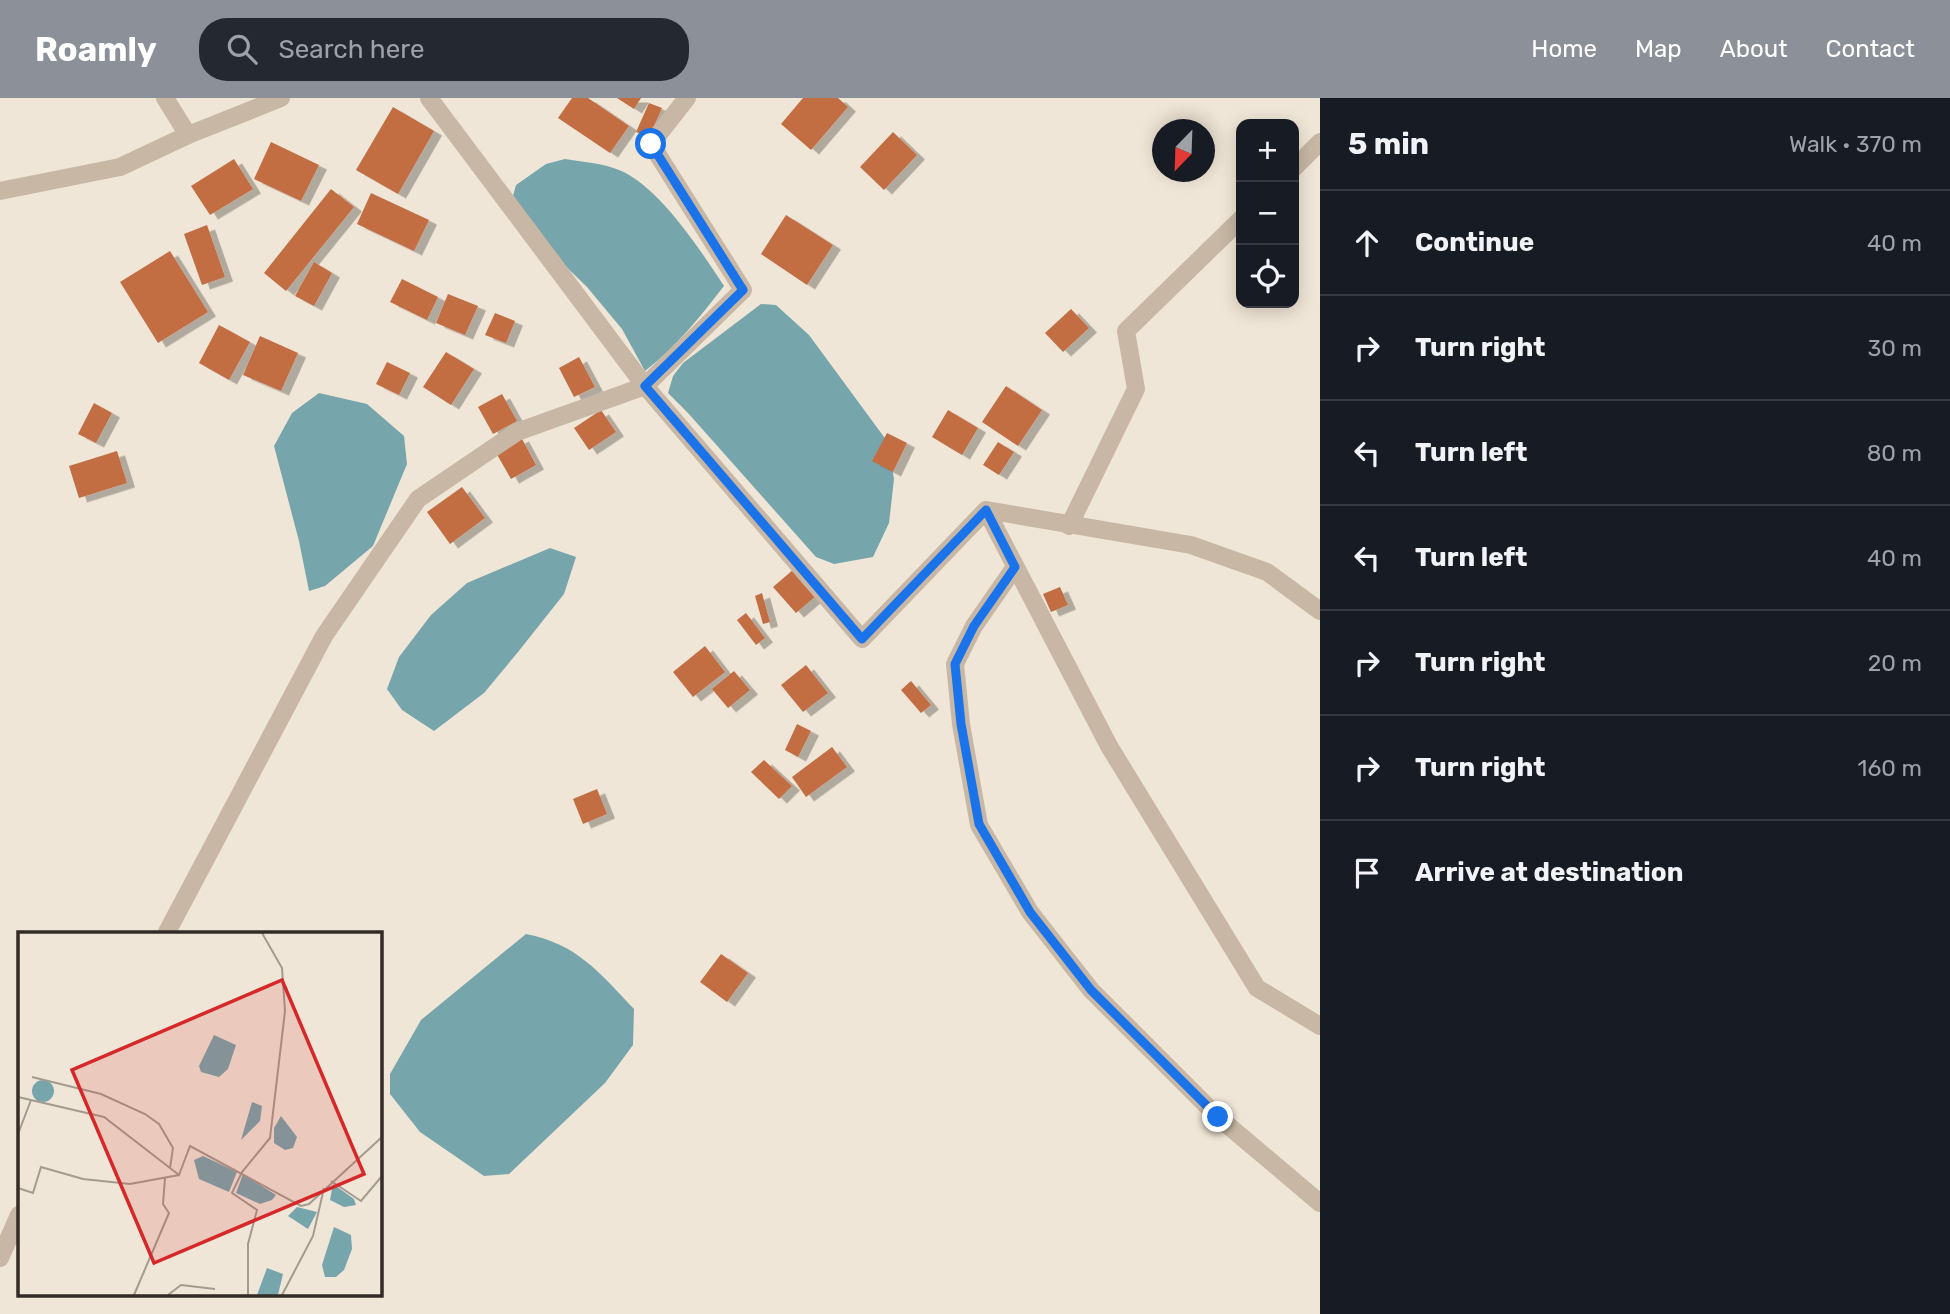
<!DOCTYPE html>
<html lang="en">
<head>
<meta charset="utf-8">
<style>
  body { margin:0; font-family:Rubik,sans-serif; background:#242831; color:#f1f3f6 }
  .controls { position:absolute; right:21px; top:21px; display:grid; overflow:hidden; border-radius:14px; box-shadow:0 4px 18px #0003 }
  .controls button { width:63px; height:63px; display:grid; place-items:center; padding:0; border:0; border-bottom:2px solid #363941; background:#171b24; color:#f1f3f6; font:35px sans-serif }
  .compass { position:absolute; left:1152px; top:21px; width:63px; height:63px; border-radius:50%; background:#171b24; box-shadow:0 4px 18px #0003; rotate:203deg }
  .stop { position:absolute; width:21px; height:21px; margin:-16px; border:5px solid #1a73e8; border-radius:50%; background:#fff }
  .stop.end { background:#1a73e8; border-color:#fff; box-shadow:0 2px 7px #0008 }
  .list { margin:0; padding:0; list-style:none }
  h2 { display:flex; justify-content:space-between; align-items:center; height:91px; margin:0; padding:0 28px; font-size:30px }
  h2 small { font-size:23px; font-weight:400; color:#9ea1a6 }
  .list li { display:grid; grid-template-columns:46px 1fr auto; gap:21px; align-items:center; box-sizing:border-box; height:105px; padding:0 28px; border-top:2px solid #363941 }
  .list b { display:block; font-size:26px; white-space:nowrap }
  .list em { font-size:23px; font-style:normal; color:#9ea1a6 }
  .icon { flex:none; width:38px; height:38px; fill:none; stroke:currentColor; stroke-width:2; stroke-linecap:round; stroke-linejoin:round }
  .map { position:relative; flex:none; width:1320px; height:1216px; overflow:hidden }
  header { display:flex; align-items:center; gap:42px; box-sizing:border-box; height:98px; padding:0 35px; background:#8c9099; color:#fff }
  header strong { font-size:33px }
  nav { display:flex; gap:38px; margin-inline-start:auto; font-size:24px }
  .search { width:490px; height:63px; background:#242831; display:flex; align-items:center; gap:18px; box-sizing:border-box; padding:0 24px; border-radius:28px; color:#9ea1a6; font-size:26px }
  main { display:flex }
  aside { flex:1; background:#171b24 }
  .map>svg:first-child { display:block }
</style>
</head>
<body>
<header>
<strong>Roamly</strong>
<div class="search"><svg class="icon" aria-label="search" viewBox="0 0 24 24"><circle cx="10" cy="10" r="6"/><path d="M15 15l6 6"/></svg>Search here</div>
<nav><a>Home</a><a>Map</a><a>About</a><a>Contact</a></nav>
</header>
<main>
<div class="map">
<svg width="1320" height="1216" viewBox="0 0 1320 1216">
  <defs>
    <filter id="shadow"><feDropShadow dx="8" dy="4.5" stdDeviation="0" flood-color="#0004"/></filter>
  </defs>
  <rect width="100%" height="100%" fill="#f0e6d7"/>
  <g fill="#77a5ac">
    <path d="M565 61C582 64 603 65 619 72 659 88 701 153 724 188 700 219 676 249 645 273L622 231 587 189 546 149 513 98 516 87 546 66Z"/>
    <polygon points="761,206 776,207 809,237 887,343 894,381 889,425 873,459 834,466 816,459 688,315 668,295 673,278 683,265"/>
    <polygon points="319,295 367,306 404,338 407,366 373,448 325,488 309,493 299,443 274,348 292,315"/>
    <polygon points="550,450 576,459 564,496 518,554 484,595 434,633 402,612 387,591 399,559 431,517 467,485"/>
    <path d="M526 836C577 846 599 874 634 911L633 947 605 985 509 1076 484 1078 420 1034 390 996V976L421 922Z"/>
  </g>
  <g fill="#c26d43" filter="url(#shadow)">
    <polygon points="572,0 588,0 629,28 610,55 558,20"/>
    <polygon points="617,0 641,0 634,11"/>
    <polygon points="803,0 838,0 848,9 811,52 781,26"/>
    <polygon points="649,5 662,10 649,39 636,34"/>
    <polygon points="393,9 434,33 398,96 356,72"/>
    <polygon points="893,34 917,57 884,92 860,69"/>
    <polygon points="271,44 319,67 301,103 254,81"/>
    <polygon points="234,61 253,91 210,117 191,88"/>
    <polygon points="331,91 354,109 286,193 264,175"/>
    <polygon points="371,95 429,122 414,153 357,126"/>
    <polygon points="786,117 833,147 807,187 761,156"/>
    <polygon points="207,127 225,179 202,187 184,136"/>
    <polygon points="170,153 208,214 158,245 120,184"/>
    <polygon points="314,164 332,175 314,208 295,198"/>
    <polygon points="402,181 438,199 427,222 390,204"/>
    <polygon points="448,196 478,208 465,237 436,225"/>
    <polygon points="1071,211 1089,230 1063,254 1045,235"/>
    <polygon points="495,215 515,223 506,245 485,237"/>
    <polygon points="219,227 250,244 229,282 199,265"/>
    <polygon points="260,238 298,255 281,293 243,277"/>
    <polygon points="446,254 474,271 451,307 423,289"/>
    <polygon points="579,259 595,289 574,299 559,270"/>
    <polygon points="387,264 410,275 399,297 376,286"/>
    <polygon points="1006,288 1042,312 1018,348 982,324"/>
    <polygon points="502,296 517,323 493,336 478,309"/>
    <polygon points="94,305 112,315 96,345 78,336"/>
    <polygon points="601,312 616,334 589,352 574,330"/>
    <polygon points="948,312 978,330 962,357 932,339"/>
    <polygon points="887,335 907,345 893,374 872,363"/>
    <polygon points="521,339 536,367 511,381 495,353"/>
    <polygon points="998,344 1014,354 999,377 983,367"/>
    <polygon points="117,353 127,385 79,400 69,368"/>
    <polygon points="462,389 485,420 450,446 427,414"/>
    <polygon points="794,471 817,497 796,515 773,489"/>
    <polygon points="1060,489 1068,507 1051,514 1043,496"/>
    <polygon points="762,495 770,524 763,526 755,498"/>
    <polygon points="746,515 765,540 756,547 737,522"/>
    <polygon points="705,548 725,574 693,599 673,574"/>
    <polygon points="806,567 828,595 803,614 781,587"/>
    <polygon points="734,573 750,592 728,610 712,591"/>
    <polygon points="911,583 931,607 921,615 901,592"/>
    <polygon points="797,626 811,633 798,659 785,652"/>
    <polygon points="832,649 847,669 806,699 792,679"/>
    <polygon points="764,662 792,688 779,701 751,674"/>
    <polygon points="597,691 607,716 583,726 573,701"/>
    <polygon points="721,856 748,875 727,904 700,884"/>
  </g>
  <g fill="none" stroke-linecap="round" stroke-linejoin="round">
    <g stroke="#c7b7a4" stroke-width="18">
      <polyline points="165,0 188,37"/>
      <polyline points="429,0 645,288 862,541 986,412 1109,648 1257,890 1320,928"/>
      <polyline points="1294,70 1320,44"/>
      <polyline points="0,93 120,69 188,37 281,0"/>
      <polyline points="986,412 1191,447 1267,474 1320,513"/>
      <polyline points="1069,428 1136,291 1126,233 1241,121"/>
      <polyline points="1015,469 974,528 955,566 961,626 979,727 1030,814 1091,892 1218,1019 1320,1105"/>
      <polyline points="166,836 324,538 418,401 517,334 645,288 743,192 651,46 687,0"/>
      <polyline points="0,1160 19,1117"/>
    </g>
  </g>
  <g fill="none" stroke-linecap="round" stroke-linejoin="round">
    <polyline stroke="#1a73e8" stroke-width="9" points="651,46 743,192 645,288 862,541 986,412 1015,469 974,528 955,566 961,626 979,726 1030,814 1091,892 1218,1019"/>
  </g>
  <g transform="translate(18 834)">
    <rect width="364" height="364" fill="#f0e6d7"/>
    <path d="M196 103 218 113 210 137 201 145 183 140 181 134ZM14 159a11 11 0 1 1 22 0a11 11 0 1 1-22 0ZM234 170 244 174 242 189 223 208ZM263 184 279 205 275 216 267 218 256 211V196ZM185 224 219 240 211 260 181 247 176 228ZM225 242 258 263 254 268 242 272 218 261ZM315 252 336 267 338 273 326 275 312 268ZM279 275 299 280 290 297 270 284ZM316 295 333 303 334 317 326 338 318 345H307L304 333ZM249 336 265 342 260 363H239Z" fill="#77a5ac"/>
    <path fill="none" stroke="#a49b90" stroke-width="2" d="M14 145 83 162 127 182 141 192 155 216 152 236M0 165 86 185 161 243 172 214 283 274 291 272 364 205M0 202 13 168M313 249 343 269 364 244M0 256 15 261 23 235 65 247 112 252 161 243M116 363 151 281 145 272 147 246M150 363 163 353 197 357M230 363V312L239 278 214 261 224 240 252 206 267 79 264 36 244 1M264 363 295 304 306 256"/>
    <path fill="#d62828" fill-opacity="0.15" stroke="#d62828" stroke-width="3.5" d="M264 48 346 242 136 331 54 138Z"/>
    <rect width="364" height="364" fill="none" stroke="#332b25" stroke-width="3.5"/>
  </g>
</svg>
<div class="controls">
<button>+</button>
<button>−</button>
<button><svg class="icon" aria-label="locate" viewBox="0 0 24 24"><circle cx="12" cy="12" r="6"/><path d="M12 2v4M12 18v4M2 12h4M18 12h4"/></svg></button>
</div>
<svg class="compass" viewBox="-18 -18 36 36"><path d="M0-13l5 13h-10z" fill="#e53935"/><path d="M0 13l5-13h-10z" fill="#9ea1a6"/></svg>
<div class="stop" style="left:651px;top:46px"></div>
<div class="stop end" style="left:1218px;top:1019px"></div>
</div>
<aside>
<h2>5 min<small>Walk · 370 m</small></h2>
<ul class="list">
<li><svg class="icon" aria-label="ahead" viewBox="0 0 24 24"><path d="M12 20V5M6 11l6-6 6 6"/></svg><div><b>Continue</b></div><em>40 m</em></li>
<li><svg class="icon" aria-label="right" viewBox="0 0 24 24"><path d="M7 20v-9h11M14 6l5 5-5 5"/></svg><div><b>Turn right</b></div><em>30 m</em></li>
<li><svg class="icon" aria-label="left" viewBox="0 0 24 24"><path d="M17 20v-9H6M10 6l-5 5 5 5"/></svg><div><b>Turn left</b></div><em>80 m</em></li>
<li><svg class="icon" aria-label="left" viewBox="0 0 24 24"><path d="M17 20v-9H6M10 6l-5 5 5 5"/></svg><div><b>Turn left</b></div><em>40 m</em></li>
<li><svg class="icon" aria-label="right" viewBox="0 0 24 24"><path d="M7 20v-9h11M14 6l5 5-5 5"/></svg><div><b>Turn right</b></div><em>20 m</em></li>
<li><svg class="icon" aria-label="right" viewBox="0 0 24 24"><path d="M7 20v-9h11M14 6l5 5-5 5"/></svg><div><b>Turn right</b></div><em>160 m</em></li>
<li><svg class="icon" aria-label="arrive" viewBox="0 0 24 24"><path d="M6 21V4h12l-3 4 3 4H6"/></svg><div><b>Arrive at destination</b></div></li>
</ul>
</aside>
</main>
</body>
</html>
